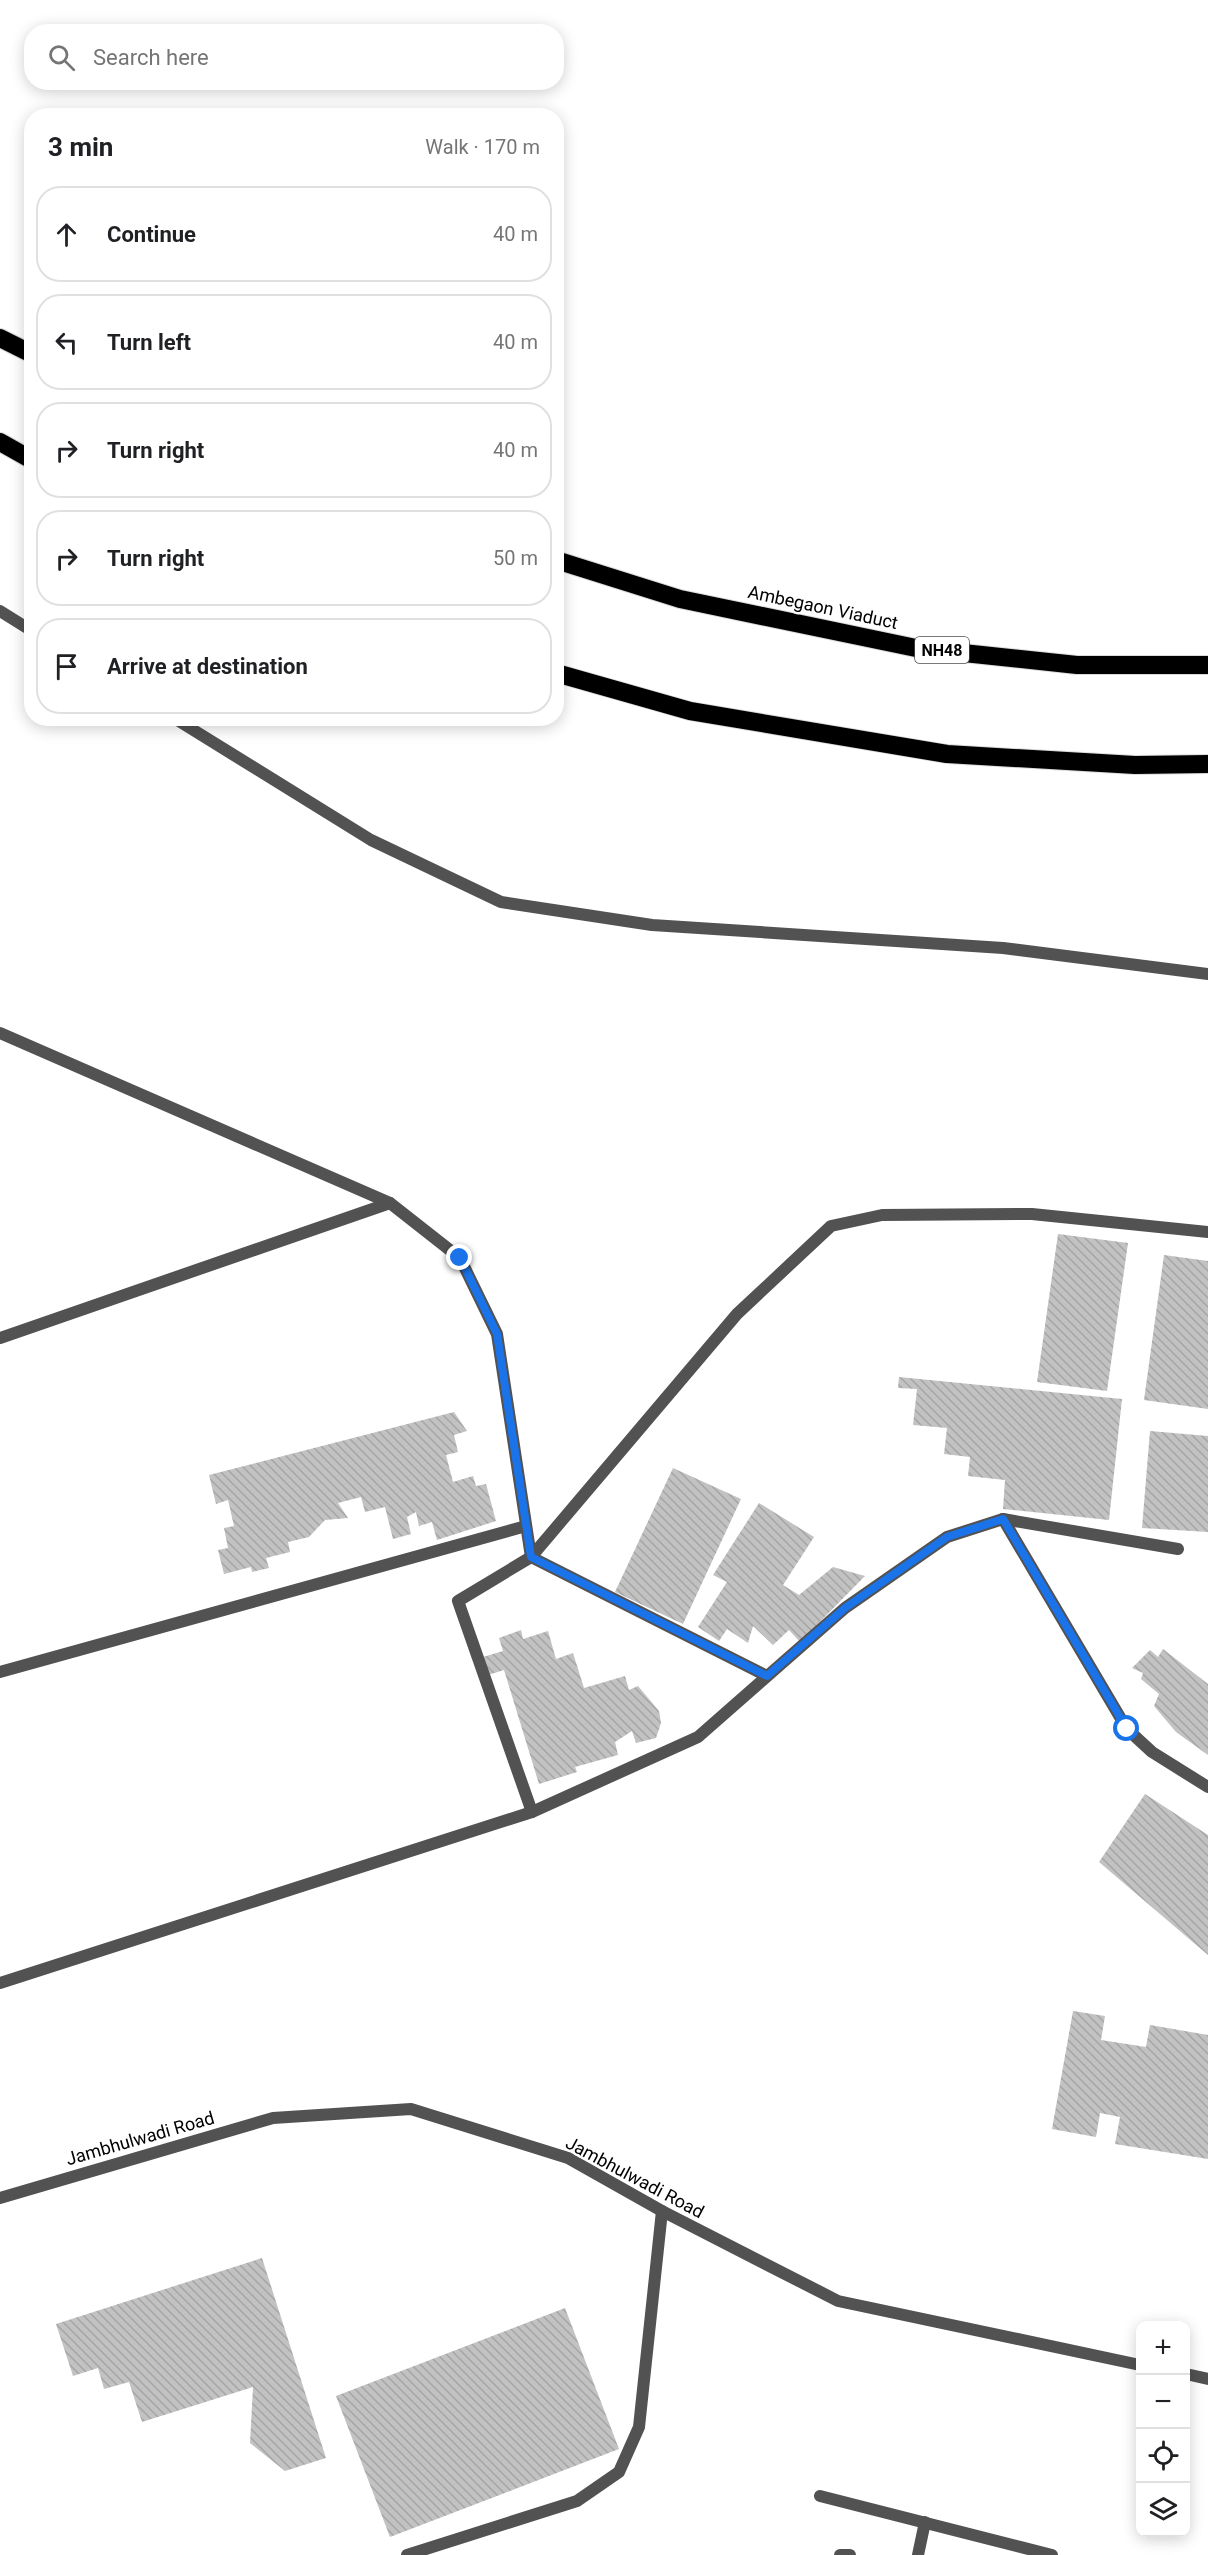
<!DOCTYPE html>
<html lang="en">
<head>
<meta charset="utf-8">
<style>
  body { margin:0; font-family:Roboto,sans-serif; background:#f2f2f2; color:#202124 }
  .controls { position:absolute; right:18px; bottom:18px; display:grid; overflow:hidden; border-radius:12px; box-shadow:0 3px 15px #0003 }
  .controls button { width:54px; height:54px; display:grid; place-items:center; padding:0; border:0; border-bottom:2px solid #e0e0e0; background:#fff; color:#202124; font:30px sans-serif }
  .stop { position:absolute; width:18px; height:18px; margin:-14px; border:4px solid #1a73e8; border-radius:50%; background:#fff }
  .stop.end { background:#1a73e8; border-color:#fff; box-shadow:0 2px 6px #0008 }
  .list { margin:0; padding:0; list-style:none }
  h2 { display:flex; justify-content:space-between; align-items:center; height:78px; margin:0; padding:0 24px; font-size:26px }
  h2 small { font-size:20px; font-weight:400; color:#757577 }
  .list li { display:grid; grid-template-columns:39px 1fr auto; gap:18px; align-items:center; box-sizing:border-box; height:96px; margin:0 12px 12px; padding:0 12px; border:2px solid #e0e0e0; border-radius:24px }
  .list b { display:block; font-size:22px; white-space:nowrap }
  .list em { font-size:20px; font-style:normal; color:#757577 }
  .icon { flex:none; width:33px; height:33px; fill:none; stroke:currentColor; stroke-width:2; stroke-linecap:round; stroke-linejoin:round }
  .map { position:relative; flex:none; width:1208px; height:2555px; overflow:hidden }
  .search { position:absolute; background:#fff; box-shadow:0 3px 15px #0003; left:24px; top:24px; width:540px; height:66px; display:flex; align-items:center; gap:15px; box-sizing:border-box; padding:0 21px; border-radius:24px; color:#757577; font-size:22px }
  .panel { position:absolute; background:#fff; box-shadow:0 3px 15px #0003; left:24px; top:108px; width:540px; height:618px; border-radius:24px }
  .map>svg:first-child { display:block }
</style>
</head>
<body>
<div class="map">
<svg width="1208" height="2555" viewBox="0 0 1208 2555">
  <defs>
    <pattern id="building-back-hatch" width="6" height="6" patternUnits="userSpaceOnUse" patternTransform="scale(1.5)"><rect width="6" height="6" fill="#c2c2c2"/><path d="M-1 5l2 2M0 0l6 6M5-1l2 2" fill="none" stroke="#a5a5a5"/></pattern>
  </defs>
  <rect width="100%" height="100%" fill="#fff"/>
  <g fill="url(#building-back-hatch)">
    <polygon points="1058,1234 1128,1243 1107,1391 1037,1382"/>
    <polygon points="1164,1255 1208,1261 1208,1409 1144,1400"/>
    <polygon points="899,1377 1122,1399 1109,1520 1003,1509 1005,1480 968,1476 970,1457 944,1454 947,1428 913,1425 917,1389 898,1388"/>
    <polygon points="454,1412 467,1431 454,1435 458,1452 446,1455 453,1482 473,1476 476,1486 486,1484 496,1521 437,1540 432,1522 419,1526 416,1512 407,1517 411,1534 393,1539 385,1507 365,1512 361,1497 338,1503 348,1518 325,1520 309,1537 288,1542 290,1552 266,1558 269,1568 252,1572 251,1567 224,1574 218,1550 228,1548 224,1528 234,1526 228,1500 216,1504 209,1475"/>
    <polygon points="1150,1431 1208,1436 1208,1532 1142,1528"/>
    <polygon points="673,1468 741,1499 683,1624 615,1592"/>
    <polygon points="759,1503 814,1537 783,1585 799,1595 833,1567 865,1576 800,1642 789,1630 773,1645 753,1626 748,1643 727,1629 719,1641 698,1627 727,1582 713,1575"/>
    <polygon points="521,1630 523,1639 548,1631 556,1659 573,1653 584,1688 625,1676 629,1690 638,1686 659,1711 661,1723 656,1738 636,1743 632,1731 615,1742 618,1755 575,1767 577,1772 539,1784 504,1670 488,1675 483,1657 503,1651 499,1638"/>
    <polygon points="1163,1649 1208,1684 1208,1755 1176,1732 1154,1706 1159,1694 1141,1679 1143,1673 1132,1668 1150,1650 1158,1657"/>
    <polygon points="1145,1794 1208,1835 1208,1955 1099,1862"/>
    <polygon points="1073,2011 1105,2016 1101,2040 1146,2047 1150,2025 1208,2035 1208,2159 1115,2144 1120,2117 1100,2113 1096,2137 1052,2129"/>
    <polygon points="262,2258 326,2458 285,2471 250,2443 253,2387 142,2422 129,2382 104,2389 98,2368 73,2376 56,2324"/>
    <polygon points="565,2308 619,2449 390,2537 336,2396"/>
  </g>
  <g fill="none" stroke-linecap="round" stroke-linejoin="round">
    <g stroke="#dbdbdb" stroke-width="20">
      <g id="highway">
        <polyline points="0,338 32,354"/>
        <polyline points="0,442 32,460"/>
        <polyline points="556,560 680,599 916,648 1077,665 1208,665"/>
        <polyline points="556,673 690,711 947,754 1135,765 1208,764"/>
      </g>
    </g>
    <g stroke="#525252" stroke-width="12">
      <polyline points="0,611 32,631"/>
      <polyline points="174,718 371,840 501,902 652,925 1003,948 1208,974"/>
      <polyline points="0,1033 390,1203 460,1258 497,1334 531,1557 458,1601 532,1812"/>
      <polyline points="0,1338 390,1203"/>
      <polyline points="1003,1519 1127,1729 1152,1752 1208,1787"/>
      <polyline points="0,1672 526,1526"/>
      <polyline points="767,1676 531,1557 737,1314 831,1226 882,1215 1032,1214 1208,1232"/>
      <polyline points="0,1983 532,1812 698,1737 845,1608 947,1537 1003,1519 1178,1549"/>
      <polyline points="0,2198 273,2118 411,2109 568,2158 662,2211 838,2301 1140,2365"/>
      <polyline points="1186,2374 1208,2379"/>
      <polyline points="820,2496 1052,2555"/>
      <polyline points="407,2555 577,2501 619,2472 639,2427 662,2211"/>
      <polyline points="840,2555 850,2555"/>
      <polyline points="918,2555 925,2522"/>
    </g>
    <use href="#highway" stroke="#000" stroke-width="18"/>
  </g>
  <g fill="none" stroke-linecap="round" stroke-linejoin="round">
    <polyline stroke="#1a73e8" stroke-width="8" points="460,1258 497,1334 531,1557 767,1676 845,1608 947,1537 1003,1519 1127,1729"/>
  </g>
  <g text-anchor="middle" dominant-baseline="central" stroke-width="4.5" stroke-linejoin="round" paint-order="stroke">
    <rect fill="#fff" stroke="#4c4c4c" stroke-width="1.5" x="915" y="637" width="54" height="26" rx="4.5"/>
    <g font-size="16" font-weight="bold" fill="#000">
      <text x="942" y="650">NH48</text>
    </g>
    <g font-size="18" fill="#000" stroke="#fff">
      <text transform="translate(823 607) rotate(12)">Ambegaon Viaduct</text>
      <text transform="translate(140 2138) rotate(-16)">Jambhulwadi Road</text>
      <text transform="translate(635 2177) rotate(28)">Jambhulwadi Road</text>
    </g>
  </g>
</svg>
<div class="controls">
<button>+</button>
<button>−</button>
<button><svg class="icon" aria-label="locate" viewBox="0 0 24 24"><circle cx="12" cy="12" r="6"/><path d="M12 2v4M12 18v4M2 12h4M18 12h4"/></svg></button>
<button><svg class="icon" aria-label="layers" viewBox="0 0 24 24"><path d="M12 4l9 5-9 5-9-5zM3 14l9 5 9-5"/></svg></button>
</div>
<div class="stop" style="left:1127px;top:1729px"></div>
<div class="stop end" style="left:460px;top:1258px"></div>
<div class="search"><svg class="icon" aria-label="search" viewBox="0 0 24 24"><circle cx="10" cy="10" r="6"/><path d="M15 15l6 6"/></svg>Search here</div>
<section class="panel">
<h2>3 min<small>Walk · 170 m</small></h2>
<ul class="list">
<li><svg class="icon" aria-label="ahead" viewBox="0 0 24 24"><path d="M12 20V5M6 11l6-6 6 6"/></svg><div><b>Continue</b></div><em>40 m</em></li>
<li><svg class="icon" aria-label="left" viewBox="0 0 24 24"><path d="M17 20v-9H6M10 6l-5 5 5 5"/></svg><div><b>Turn left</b></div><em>40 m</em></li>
<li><svg class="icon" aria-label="right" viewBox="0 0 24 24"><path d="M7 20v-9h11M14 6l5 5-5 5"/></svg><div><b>Turn right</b></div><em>40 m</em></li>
<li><svg class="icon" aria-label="right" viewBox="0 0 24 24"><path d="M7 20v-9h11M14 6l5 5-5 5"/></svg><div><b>Turn right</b></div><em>50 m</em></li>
<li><svg class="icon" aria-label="arrive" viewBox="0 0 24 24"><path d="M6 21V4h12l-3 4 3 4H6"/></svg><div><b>Arrive at destination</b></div></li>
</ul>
</section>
</div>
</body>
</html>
